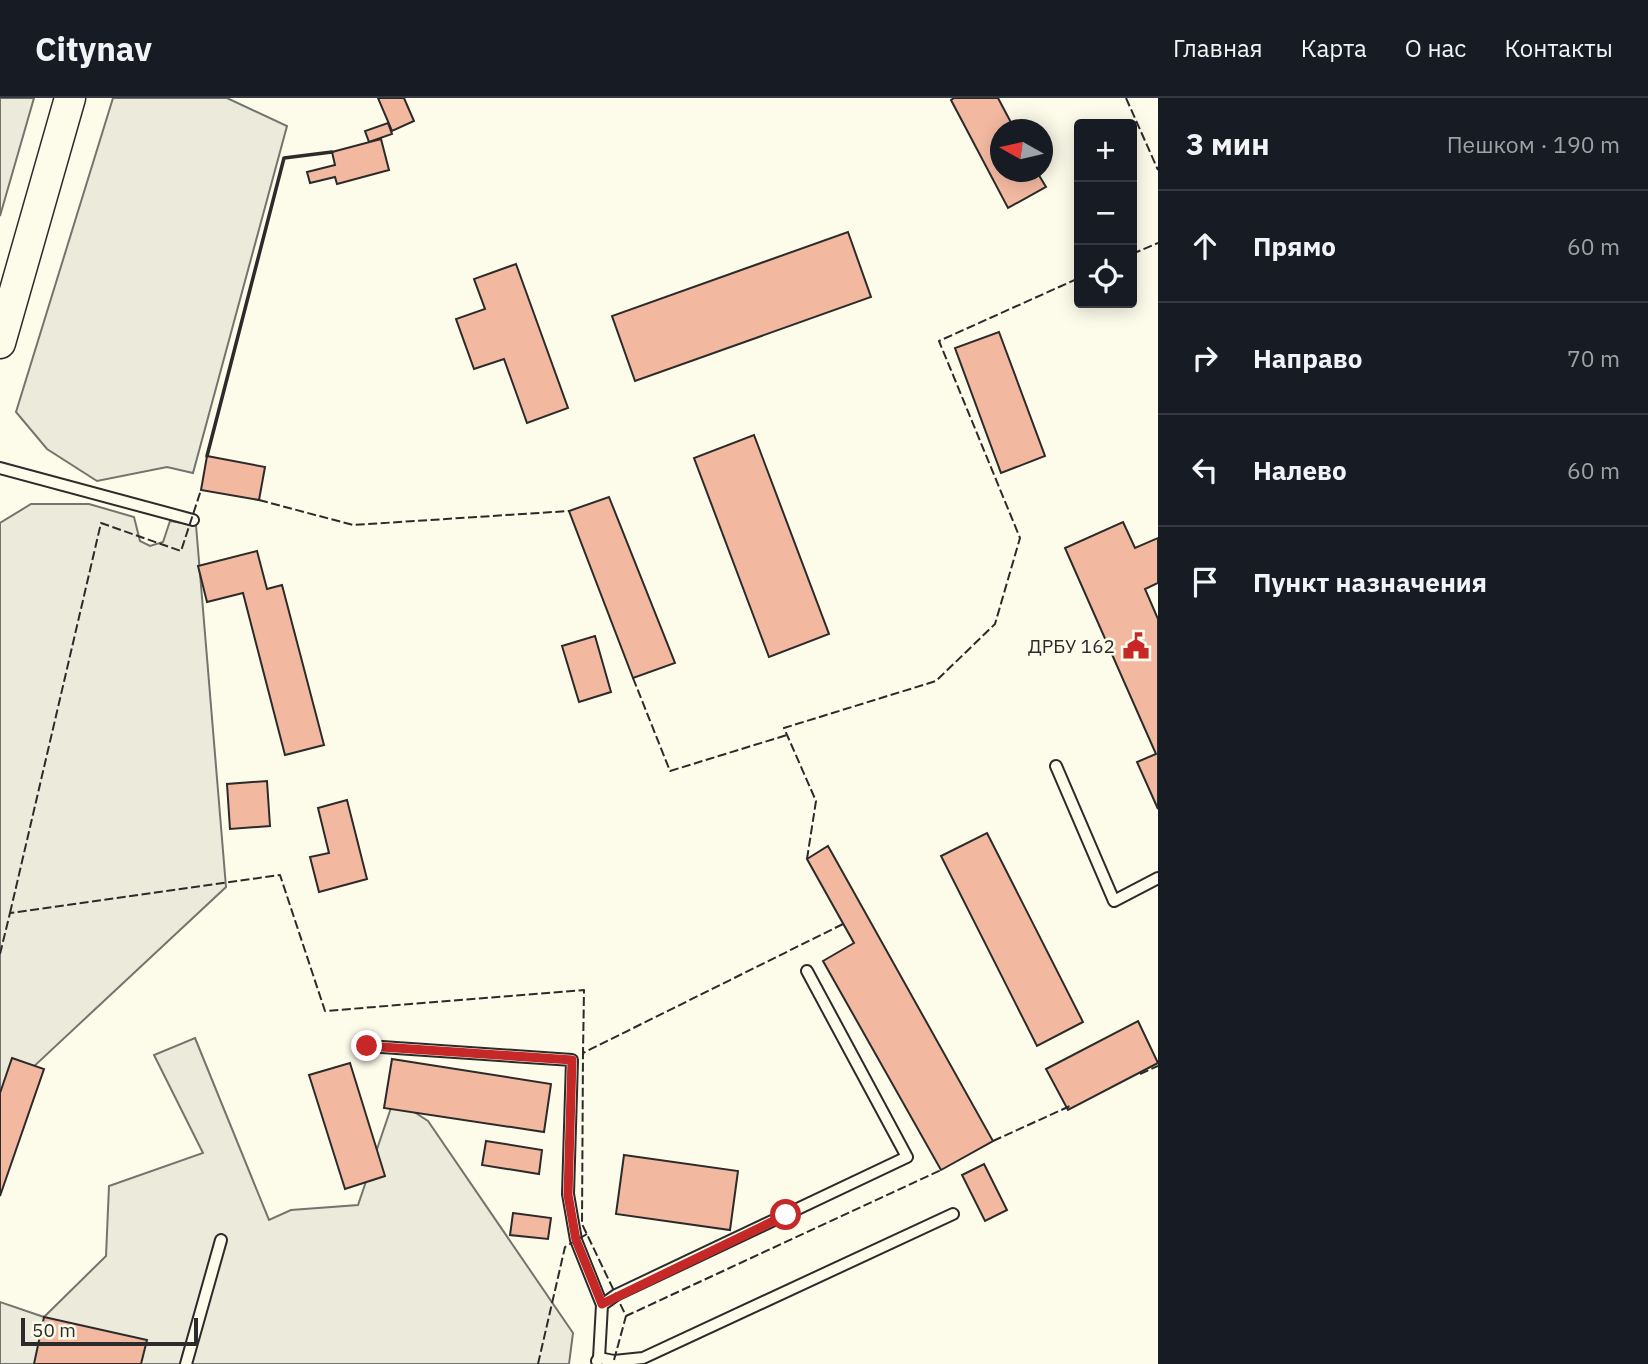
<!DOCTYPE html>
<html lang="ru">
<head>
<meta charset="utf-8">
<style>
  body { margin:0; font-family:"IBM Plex Sans",sans-serif; background:#20242c; color:#f1f3f6 }
  .controls { position:absolute; right:21px; top:21px; display:grid; overflow:hidden; border-radius:7px; box-shadow:0 4px 18px #0003 }
  .controls button { width:63px; height:63px; display:grid; place-items:center; padding:0; border:0; border-bottom:2px solid #363941; background:#171b24; color:#f1f3f6; font:35px sans-serif }
  .compass { position:absolute; left:990px; top:21px; width:63px; height:63px; border-radius:50%; background:#171b24; box-shadow:0 4px 18px #0003; rotate:278deg }
  .scale { position:absolute; left:21px; bottom:18px; width:177px; box-sizing:border-box; padding-left:7px; border:4px solid #2b2b2b; border-top:0; font-size:19px; line-height:24px; white-space:nowrap; color:#2b2b2b; -webkit-text-stroke:5px #fdfbea; paint-order:stroke }
  .stop { position:absolute; width:21px; height:21px; margin:-16px; border:5px solid #c62828; border-radius:50%; background:#fff }
  .stop.end { background:#c62828; border-color:#fff; box-shadow:0 2px 7px #0008 }
  .list { margin:0; padding:0; list-style:none }
  h2 { display:flex; justify-content:space-between; align-items:center; height:91px; margin:0; padding:0 28px; font-size:30px }
  h2 small { font-size:23px; font-weight:400; color:#9ea1a6 }
  .list li { display:grid; grid-template-columns:46px 1fr auto; gap:21px; align-items:center; box-sizing:border-box; height:112px; padding:0 28px; border-top:2px solid #363941 }
  .list b { display:block; font-size:26px; white-space:nowrap }
  .list em { font-size:23px; font-style:normal; color:#9ea1a6 }
  .icon { flex:none; width:38px; height:38px; fill:none; stroke:currentColor; stroke-width:2; stroke-linecap:round; stroke-linejoin:round }
  .map { position:relative; flex:none; width:1158px; height:1266px; overflow:hidden }
  header { display:flex; align-items:center; gap:42px; box-sizing:border-box; height:98px; padding:0 35px; background:#171b24; border-bottom:2px solid #363941 }
  header strong { font-size:33px }
  nav { display:flex; gap:38px; margin-inline-start:auto; font-size:24px }
  main { display:flex }
  aside { flex:1; background:#171b24 }
  .map>svg:first-child { display:block }
</style>
</head>
<body>
<header>
<strong>Citynav</strong>
<nav><a>Главная</a><a>Карта</a><a>О нас</a><a>Контакты</a></nav>
</header>
<main>
<div class="map">
<svg width="1158" height="1266" viewBox="0 0 1158 1266">
  <rect width="100%" height="100%" fill="#fdfbea"/>
  <g fill="#ecebdb" stroke="#74746e" stroke-width="2">
    <polygon points="0,0 34,0 0,118"/>
    <polygon points="113,0 227,0 287,28 193,375 167,369 97,383 47,351 16,314"/>
    <polygon points="31,406 89,406 134,419 140,443 150,448 163,444 170,423 196,427 226,789 0,1000 0,425"/>
    <polygon points="195,940 269,1122 291,1112 358,1107 394,1001 428,1023 573,1235 569,1266 0,1266 0,1204 44,1219 106,1158 109,1088 203,1055 154,957"/>
  </g>
  <g fill="#f2b8a0" stroke="#2b2b2b" stroke-width="2">
    <polygon points="378,0 404,0 414,23 392,33"/>
    <polygon points="954,0 998,0 1015,32 1000,32 1000,74 1037,74 1046,89 1008,110 951,2"/>
    <polygon points="388,25 392,36 369,44 365,33"/>
    <polygon points="381,41 389,72 337,86 335,79 310,85 307,74 335,67 332,54"/>
    <polygon points="848,134 871,199 635,283 612,218"/>
    <polygon points="516,166 568,310 527,325 504,261 474,271 456,221 485,211 474,181"/>
    <polygon points="999,234 1045,358 1001,375 955,250"/>
    <polygon points="754,337 829,536 769,559 694,360"/>
    <polygon points="207,358 265,369 259,402 201,392"/>
    <polygon points="609,399 675,565 633,580 569,413"/>
    <polygon points="1123,424 1135,450 1158,440 1158,485 1145,491 1158,521 1158,711 1137,664 1156,656 1065,450"/>
    <polygon points="257,453 267,491 282,487 324,647 285,657 243,495 207,504 198,468"/>
    <polygon points="595,538 611,594 579,604 562,548"/>
    <polygon points="267,683 270,728 230,731 227,686"/>
    <polygon points="347,702 367,781 319,794 310,759 329,755 318,710"/>
    <polygon points="987,735 1083,924 1037,948 941,758"/>
    <polygon points="828,748 993,1043 941,1072 823,863 854,845 807,761"/>
    <polygon points="1138,923 1158,965 1068,1012 1046,971"/>
    <polygon points="12,960 44,971 0,1098 0,995"/>
    <polygon points="392,961 551,986 544,1034 384,1010"/>
    <polygon points="350,965 385,1078 345,1091 309,977"/>
    <polygon points="486,1043 542,1052 539,1076 482,1067"/>
    <polygon points="624,1057 738,1073 730,1132 616,1116"/>
    <polygon points="984,1066 1007,1112 985,1123 962,1077"/>
    <polygon points="513,1115 551,1120 548,1141 510,1137"/>
    <polygon points="44,1219 147,1242 141,1266 34,1266"/>
  </g>
  <g fill="none" stroke-linecap="round" stroke-linejoin="round">
    <g stroke="#2b2b2b" stroke-width="14">
      <g id="lane">
        <polyline points="0,370 193,422"/>
        <polyline points="1056,668 1114,803 1158,780"/>
        <polyline points="367,948 572,962 568,1096 576,1142 602,1207"/>
        <polyline points="599,1260 602,1207 616,1197 907,1059 807,873"/>
        <polyline points="597,1263 599,1260 614,1263 643,1260 953,1116"/>
        <polyline points="186,1266 221,1142"/>
      </g>
    </g>
    <g stroke="#2b2b2b" stroke-width="33">
      <polyline id="secondary" points="0,245 70,0"/>
    </g>
    <use href="#lane" stroke="#fdfbea" stroke-width="10"/>
    <use href="#secondary" stroke="#fdfbea" stroke-width="30"/>
    <g stroke="#2b2b2b" stroke-width="2" stroke-dasharray="9 3.5" stroke-linecap="butt">
      <polyline points="1126,0 1158,72"/>
      <polyline points="1132,156 1158,145"/>
      <polyline points="259,402 353,427 569,413"/>
      <polyline points="633,580 670,673 787,637"/>
      <polyline points="807,761 816,703 784,630 936,583 995,526 1020,440 939,243 1079,180"/>
      <polyline points="10,815 101,425 181,453 201,392"/>
      <polyline points="843,826 583,955 582,1126 626,1218 941,1072"/>
      <polyline points="0,856 10,815 280,777 325,913 584,892 583,955"/>
      <polyline points="1140,976 1158,968"/>
      <polyline points="993,1043 1070,1008"/>
      <polyline points="614,1262 626,1218"/>
      <polyline points="538,1266 565,1149 587,1136"/>
    </g>
    <polyline stroke="#2b2b2b" stroke-width="3.5" points="207,358 284,60 332,54"/>
  </g>
  <g fill="none" stroke-linecap="round" stroke-linejoin="round">
    <polyline stroke="#c62828" stroke-width="9" points="367,948 572,962 568,1097 576,1142 602,1206 786,1117"/>
  </g>
  <defs>
    <g id="civic-bare" transform="scale(2.1)"><path d="M-.6-6.5H3V-4.5H.6V-3L4-1V1h2V6H-6V1h2V-1L-.6-3ZM-1.2 2.5V6h2.4V2.5Z" fill="#c62828" stroke="#fdfbea" stroke-width="2.5" paint-order="stroke"/></g>
  </defs>
  <g fill-rule="evenodd">
    <use href="#civic-bare" x="1136" y="548"/>
  </g>
  <g text-anchor="middle" dominant-baseline="central" stroke-width="5" stroke-linejoin="round" paint-order="stroke">
    <g font-size="19" fill="#2b2b2b" stroke="#fdfbea" text-anchor="end">
      <text x="1115" y="548">ДРБУ 162</text>
    </g>
  </g>
</svg>
<div class="controls">
<button>+</button>
<button>−</button>
<button><svg class="icon" aria-label="locate" viewBox="0 0 24 24"><circle cx="12" cy="12" r="6"/><path d="M12 2v4M12 18v4M2 12h4M18 12h4"/></svg></button>
</div>
<svg class="compass" viewBox="-18 -18 36 36"><path d="M0-13l5 13h-10z" fill="#e53935"/><path d="M0 13l5-13h-10z" fill="#9ea1a6"/></svg>
<div class="scale">50 m</div>
<div class="stop" style="left:786px;top:1117px"></div>
<div class="stop end" style="left:367px;top:948px"></div>
</div>
<aside>
<h2>3 мин<small>Пешком · 190 m</small></h2>
<ul class="list">
<li><svg class="icon" aria-label="ahead" viewBox="0 0 24 24"><path d="M12 20V5M6 11l6-6 6 6"/></svg><div><b>Прямо</b></div><em>60 m</em></li>
<li><svg class="icon" aria-label="right" viewBox="0 0 24 24"><path d="M7 20v-9h11M14 6l5 5-5 5"/></svg><div><b>Направо</b></div><em>70 m</em></li>
<li><svg class="icon" aria-label="left" viewBox="0 0 24 24"><path d="M17 20v-9H6M10 6l-5 5 5 5"/></svg><div><b>Налево</b></div><em>60 m</em></li>
<li><svg class="icon" aria-label="arrive" viewBox="0 0 24 24"><path d="M6 21V4h12l-3 4 3 4H6"/></svg><div><b>Пункт назначения</b></div></li>
</ul>
</aside>
</main>
</body>
</html>
